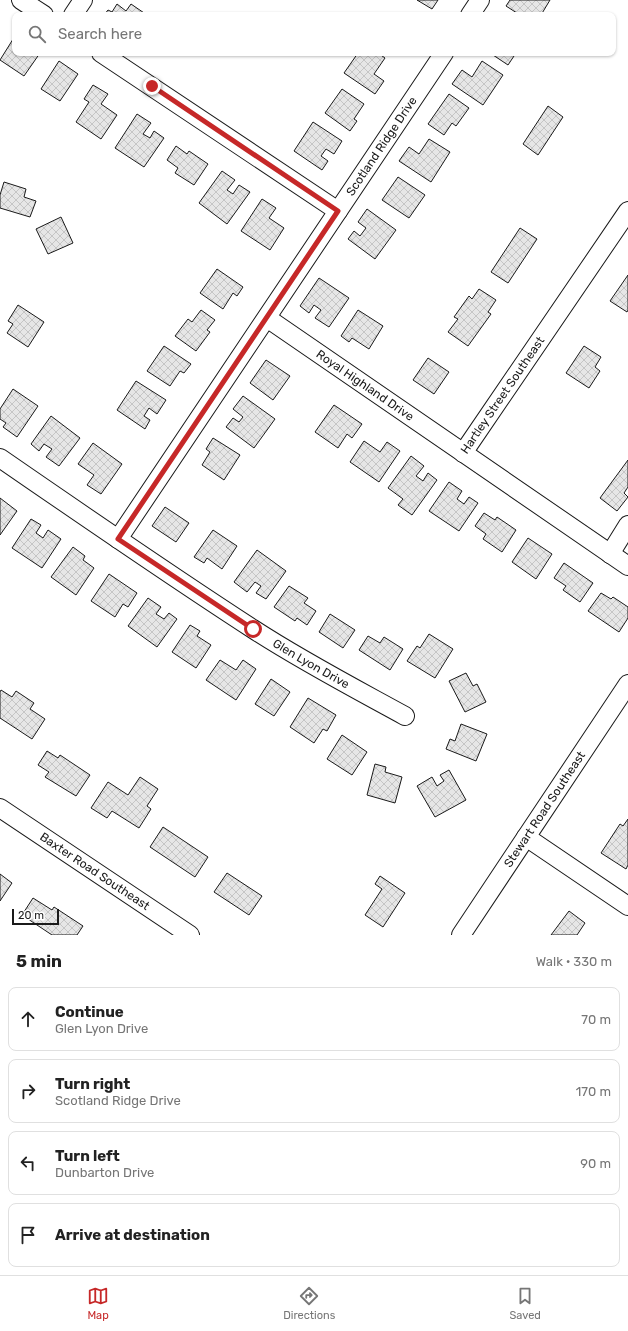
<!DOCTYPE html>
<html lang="en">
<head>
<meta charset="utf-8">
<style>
  body { margin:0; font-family:Rubik,sans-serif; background:#f6f6f6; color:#222 }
  .scale { position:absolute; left:12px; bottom:10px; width:47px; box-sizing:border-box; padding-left:4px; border:2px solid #1a1a1a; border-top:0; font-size:11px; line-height:14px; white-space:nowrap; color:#1a1a1a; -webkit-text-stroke:3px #fff; paint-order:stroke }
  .stop { position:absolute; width:12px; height:12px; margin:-9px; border:3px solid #c62828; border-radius:50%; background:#fff }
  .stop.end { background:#c62828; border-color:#fff; box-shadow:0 1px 4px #0008 }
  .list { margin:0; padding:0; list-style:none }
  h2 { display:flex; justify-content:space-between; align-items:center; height:52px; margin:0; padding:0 16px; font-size:17px }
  h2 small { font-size:13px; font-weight:400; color:#767676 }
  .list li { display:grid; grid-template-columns:26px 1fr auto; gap:12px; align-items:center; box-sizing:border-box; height:64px; margin:0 8px 8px; padding:0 8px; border:1px solid #e0e0e0; border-radius:8px }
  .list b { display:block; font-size:15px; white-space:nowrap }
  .list p { margin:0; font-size:13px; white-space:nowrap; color:#767676 }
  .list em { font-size:13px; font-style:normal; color:#767676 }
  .icon { flex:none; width:22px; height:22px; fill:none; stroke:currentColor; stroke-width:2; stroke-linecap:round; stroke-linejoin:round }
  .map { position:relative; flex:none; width:628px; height:935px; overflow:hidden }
  .search { position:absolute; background:#fff; box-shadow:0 1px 3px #0004; left:12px; right:12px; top:12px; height:44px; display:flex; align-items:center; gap:10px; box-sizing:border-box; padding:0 14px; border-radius:8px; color:#767676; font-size:15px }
  .sheet { height:340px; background:#fff }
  nav { display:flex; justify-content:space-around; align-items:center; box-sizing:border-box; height:56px; border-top:1px solid #e0e0e0; background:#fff; font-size:11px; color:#767676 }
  nav a { display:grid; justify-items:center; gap:2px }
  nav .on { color:#c62828 }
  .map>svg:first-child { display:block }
</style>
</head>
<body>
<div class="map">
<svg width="628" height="935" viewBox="0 0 628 935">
  <defs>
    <pattern id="building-cross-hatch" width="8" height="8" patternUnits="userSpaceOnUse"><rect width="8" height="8" fill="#e6e6e6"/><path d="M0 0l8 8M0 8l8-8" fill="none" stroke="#c5c5c5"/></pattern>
  </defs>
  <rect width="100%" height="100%" fill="#fff"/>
  <g fill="url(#building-cross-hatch)" stroke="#1a1a1a">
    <polygon points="417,0 438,0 432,9"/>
    <polygon points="510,0 550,0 541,15 529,15 525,12 523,15 520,15 506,6"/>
    <polygon points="117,4 126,11 131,4 147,15 104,15 108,10 112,12"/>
    <polygon points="15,36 15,53 40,53 24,76 0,60"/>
    <polygon points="358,53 378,53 385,58 374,74 384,81 375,94 344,73"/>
    <polygon points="490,53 516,53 508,65"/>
    <polygon points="59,61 78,74 60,101 41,89"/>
    <polygon points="482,61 503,75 483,105 452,84 462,70 472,77"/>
    <polygon points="93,85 108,94 101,104 117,115 101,139 76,122 89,102 84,99"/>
    <polygon points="342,89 364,104 354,119 357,121 350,131 325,113"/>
    <polygon points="449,94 469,108 456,126 452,123 444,135 428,124"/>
    <polygon points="548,106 563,117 538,155 523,144"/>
    <polygon points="137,114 151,123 143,134 150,138 154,131 164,138 144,167 115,148"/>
    <polygon points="313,122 342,141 334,154 326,149 321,156 328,161 322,170 294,151"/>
    <polygon points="429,139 450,152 431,182 399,161 409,147 419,154"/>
    <polygon points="176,146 187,154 189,151 208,164 194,185 175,173 178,168 167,160"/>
    <polygon points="222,171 235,180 227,190 233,194 239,185 250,192 227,224 199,203"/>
    <polygon points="398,177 425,195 409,218 382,200"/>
    <polygon points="4,182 26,189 24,197 36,201 30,217 0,208 0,195"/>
    <polygon points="262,199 276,208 269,218 284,228 270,250 241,231"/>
    <polygon points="367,209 396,230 375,259 348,239 354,231 360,236 366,228 358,222"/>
    <polygon points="61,217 73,243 48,254 36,229"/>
    <polygon points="520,228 537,239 508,283 491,272"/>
    <polygon points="217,269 243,287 237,296 233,293 223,309 200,293"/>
    <polygon points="628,275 628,310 627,312 610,301"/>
    <polygon points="319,278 349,298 329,327 315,318 321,310 314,305 309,313 300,306"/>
    <polygon points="479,289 496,300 488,312 491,314 468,346 448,332 458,319 454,317 469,296 472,299"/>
    <polygon points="18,305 44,322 28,347 7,333 13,324 8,321"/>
    <polygon points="201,310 215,320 207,330 210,332 196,351 175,336 188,319 192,322"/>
    <polygon points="358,310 383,326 369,349 352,338 349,342 341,336"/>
    <polygon points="164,346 191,364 184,373 180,371 170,386 147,371"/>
    <polygon points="584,346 601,357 595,367 600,371 589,388 566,373"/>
    <polygon points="428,358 449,372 434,394 413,380"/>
    <polygon points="266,360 290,376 273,400 250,383"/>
    <polygon points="136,381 166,400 157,414 149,408 144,416 150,420 145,429 117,410"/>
    <polygon points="13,389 38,406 17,437 3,427 6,423 0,419 0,409"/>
    <polygon points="243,396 275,419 254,448 226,427 233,418 239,422 243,417 233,409"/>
    <polygon points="334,405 362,424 352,438 347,434 338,448 315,432"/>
    <polygon points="51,416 80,438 59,466 46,457 52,449 44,444 39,451 31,444"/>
    <polygon points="213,438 240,455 224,480 202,465 210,452 206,449"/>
    <polygon points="364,441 380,452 387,442 400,451 379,482 350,462"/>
    <polygon points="93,443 122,464 101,494 87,485 94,475 78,464"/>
    <polygon points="411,456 424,466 416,476 423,481 428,473 437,480 412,515 398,505 403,499 388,488"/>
    <polygon points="628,460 628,487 624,493 628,497 617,511 600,498"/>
    <polygon points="449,482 462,491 457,499 464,504 469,497 478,503 459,531 429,511"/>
    <polygon points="0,498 17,511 0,535"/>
    <polygon points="165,507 189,523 176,542 152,526"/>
    <polygon points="484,513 495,520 497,517 516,530 502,552 483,539 486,534 475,526"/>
    <polygon points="31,519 41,525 36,533 43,538 48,530 61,539 42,568 12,548"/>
    <polygon points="213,530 237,546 222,569 207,558 204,563 194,557"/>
    <polygon points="528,538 552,554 536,579 512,562"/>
    <polygon points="73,547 85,556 83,560 94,568 76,595 51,577"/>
    <polygon points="257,550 286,571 266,599 256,593 261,586 255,582 247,592 234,582"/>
    <polygon points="564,563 593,583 580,602 563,590 566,586 554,578"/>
    <polygon points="109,574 137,593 128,607 123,604 115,617 91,601"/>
    <polygon points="289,586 308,598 304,603 316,611 307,625 297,618 295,621 274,607"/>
    <polygon points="601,593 611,599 613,597 628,607 628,618 619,632 588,611"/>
    <polygon points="148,598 161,607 156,614 164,619 169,613 177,619 157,647 128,626"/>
    <polygon points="330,614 355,630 343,648 319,632"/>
    <polygon points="190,625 200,631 197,636 211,645 196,668 172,652"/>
    <polygon points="429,634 453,649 435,678 407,661 417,646 420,648"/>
    <polygon points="368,636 380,643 384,637 403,649 390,670 359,650"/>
    <polygon points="220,660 236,670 243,660 256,669 236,700 206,680"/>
    <polygon points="466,673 473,686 477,684 486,702 465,712 449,681"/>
    <polygon points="271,679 290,692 274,716 255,704"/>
    <polygon points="1,690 12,697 16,691 34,703 30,709 45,719 32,739 0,718 0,692"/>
    <polygon points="308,698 336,715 327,731 323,729 314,743 290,727"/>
    <polygon points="461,724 487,734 476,761 446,749 450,739 455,741"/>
    <polygon points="342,735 367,752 352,775 327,759"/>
    <polygon points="47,751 58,758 60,755 90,775 76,796 45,777 49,772 38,765"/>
    <polygon points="375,764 386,767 385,772 402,777 395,803 367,795"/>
    <polygon points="449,770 466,800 435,817 417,786 432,777 437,786 444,781 440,775"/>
    <polygon points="140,777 158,789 147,806 151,809 139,828 112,811 107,818 91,808 108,782 128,795"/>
    <polygon points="628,819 628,865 626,869 601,853 620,824 623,826"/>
    <polygon points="163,827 208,857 195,877 150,847"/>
    <polygon points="227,873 262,896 249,915 214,892"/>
    <polygon points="0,874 12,883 0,901"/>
    <polygon points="380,876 405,893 383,927 365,915 382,889 375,884"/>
    <polygon points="33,898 52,910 54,907 83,926 77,935 52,935 22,915"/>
    <polygon points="569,911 585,923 577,935 551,935"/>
  </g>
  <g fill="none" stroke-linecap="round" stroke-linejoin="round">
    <g stroke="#1a1a1a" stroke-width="20">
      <g id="minor">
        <polyline points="21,0 44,15"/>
        <polyline points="73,15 83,0"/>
        <polyline points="470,15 480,0"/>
        <polyline points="101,53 338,211"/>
        <path id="s1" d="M267 318 628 566"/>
        <path id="s2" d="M463 453 628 211"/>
        <path id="s3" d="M0 458C84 516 168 574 253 629 302 661 354 688 405 716"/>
        <path id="s4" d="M118 539 444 53"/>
        <polyline points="610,554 628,525"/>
        <path id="s5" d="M0 808 190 935"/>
        <polyline points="526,837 628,906"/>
        <path id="s6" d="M461 935 628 684"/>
      </g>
    </g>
    <use href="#minor" stroke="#fff" stroke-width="18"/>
  </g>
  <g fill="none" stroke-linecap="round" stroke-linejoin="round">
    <polyline stroke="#c62828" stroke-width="5" points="152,86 338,211 118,539 253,629"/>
  </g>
  <g text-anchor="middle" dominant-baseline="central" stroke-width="3" stroke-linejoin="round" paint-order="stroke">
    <g font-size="12" fill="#1a1a1a" stroke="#fff">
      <text stroke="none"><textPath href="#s4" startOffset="473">Scotland Ridge Drive</textPath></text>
      <text stroke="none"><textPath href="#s1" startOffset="119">Royal Highland Drive</textPath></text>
      <text stroke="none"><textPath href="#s2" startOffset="70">Hartley Street Southeast</textPath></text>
      <text stroke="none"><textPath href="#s3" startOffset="373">Glen Lyon Drive</textPath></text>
      <text stroke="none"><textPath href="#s6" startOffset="151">Stewart Road Southeast</textPath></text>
      <text stroke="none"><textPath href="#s5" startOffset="114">Baxter Road Southeast</textPath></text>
    </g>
  </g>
</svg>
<div class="scale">20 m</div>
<div class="stop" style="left:253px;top:629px"></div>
<div class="stop end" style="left:152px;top:86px"></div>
<div class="search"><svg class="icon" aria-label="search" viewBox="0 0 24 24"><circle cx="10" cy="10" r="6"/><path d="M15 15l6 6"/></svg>Search here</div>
</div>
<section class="sheet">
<h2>5 min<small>Walk · 330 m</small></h2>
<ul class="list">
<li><svg class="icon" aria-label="ahead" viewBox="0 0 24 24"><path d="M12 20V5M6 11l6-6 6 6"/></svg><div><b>Continue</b><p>Glen Lyon Drive</p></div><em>70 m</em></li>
<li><svg class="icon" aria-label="right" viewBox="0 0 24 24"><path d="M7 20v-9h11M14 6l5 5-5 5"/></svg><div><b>Turn right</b><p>Scotland Ridge Drive</p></div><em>170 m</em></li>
<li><svg class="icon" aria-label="left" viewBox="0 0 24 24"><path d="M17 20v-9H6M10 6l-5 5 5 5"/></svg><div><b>Turn left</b><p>Dunbarton Drive</p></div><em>90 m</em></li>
<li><svg class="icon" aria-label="arrive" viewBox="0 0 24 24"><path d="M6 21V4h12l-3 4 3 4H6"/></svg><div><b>Arrive at destination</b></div></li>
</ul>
</section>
<nav>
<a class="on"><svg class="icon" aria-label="map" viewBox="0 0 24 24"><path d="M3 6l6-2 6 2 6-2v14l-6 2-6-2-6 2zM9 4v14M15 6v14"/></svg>Map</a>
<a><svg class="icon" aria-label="directions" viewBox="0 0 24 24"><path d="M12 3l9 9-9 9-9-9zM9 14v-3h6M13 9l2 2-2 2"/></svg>Directions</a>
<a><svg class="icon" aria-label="saved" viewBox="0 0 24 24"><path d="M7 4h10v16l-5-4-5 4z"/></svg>Saved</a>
</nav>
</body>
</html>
